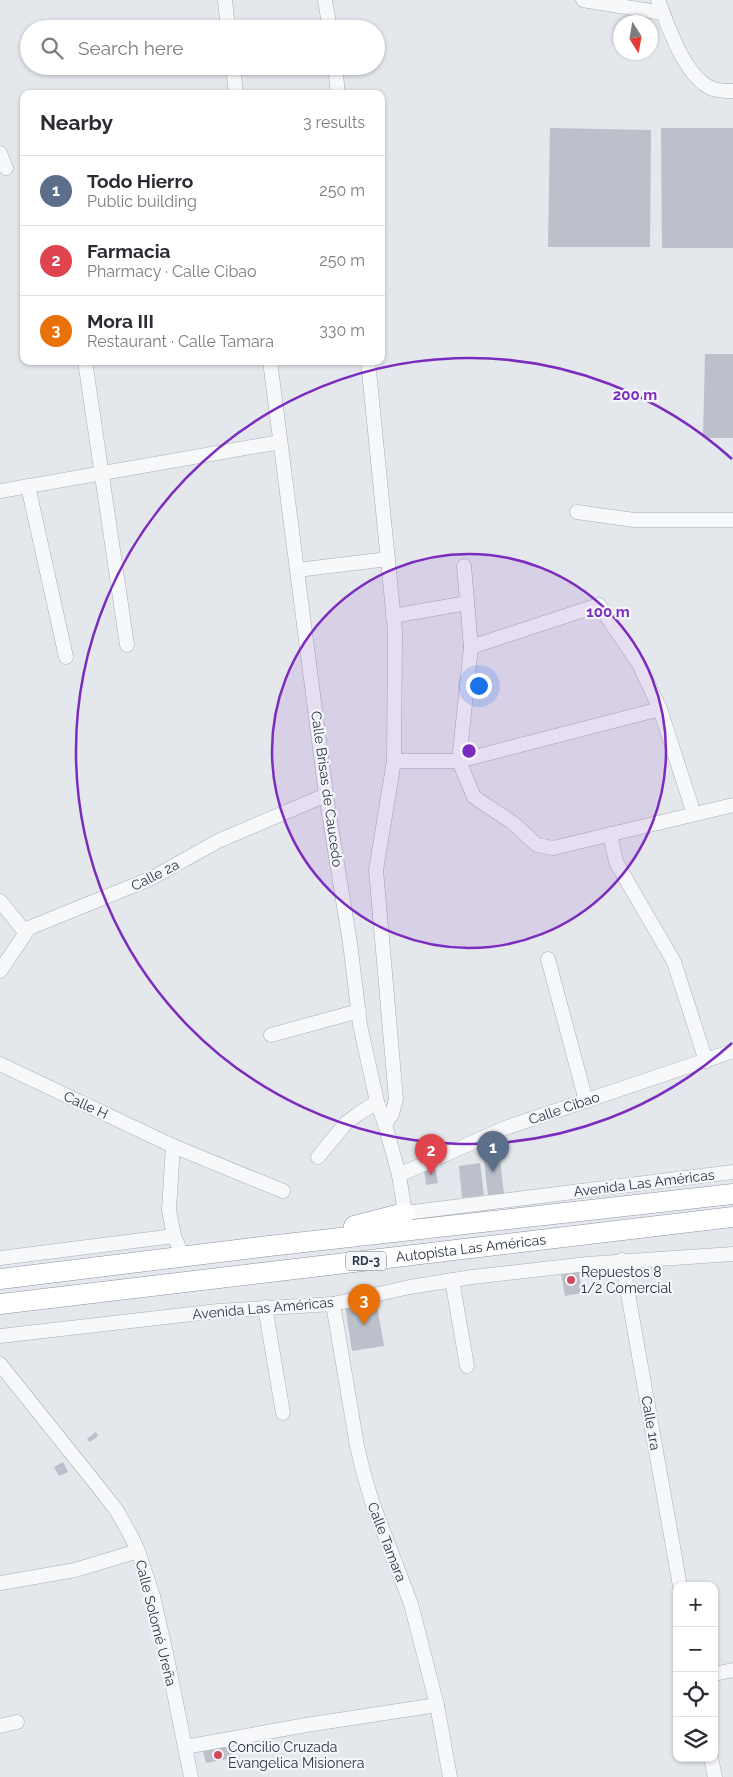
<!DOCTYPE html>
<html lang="en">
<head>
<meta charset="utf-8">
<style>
  body { margin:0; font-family:Raleway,sans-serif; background:#f7f7f7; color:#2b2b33 }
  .controls { position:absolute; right:15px; bottom:15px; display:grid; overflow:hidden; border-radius:10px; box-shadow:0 1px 4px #0004 }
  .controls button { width:45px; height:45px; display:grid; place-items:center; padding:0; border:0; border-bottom:1px solid #e1e1e2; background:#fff; color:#2b2b33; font:25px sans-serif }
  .compass { position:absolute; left:613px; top:15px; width:45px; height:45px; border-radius:50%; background:#fff; box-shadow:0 1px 4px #0004; rotate:169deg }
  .you { position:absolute; left:478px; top:685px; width:18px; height:18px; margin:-12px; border:4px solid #fff; border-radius:50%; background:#1a73e8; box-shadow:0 0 0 8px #1a73e833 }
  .badge { display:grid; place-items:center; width:32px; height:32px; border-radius:50%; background:#d1495b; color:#fff; font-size:16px; font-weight:700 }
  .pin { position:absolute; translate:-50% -41px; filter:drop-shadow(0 1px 2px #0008) }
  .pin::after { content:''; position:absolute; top:26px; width:18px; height:15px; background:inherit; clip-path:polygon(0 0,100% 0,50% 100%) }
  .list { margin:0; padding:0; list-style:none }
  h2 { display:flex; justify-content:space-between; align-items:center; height:65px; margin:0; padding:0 20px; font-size:21px }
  h2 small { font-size:16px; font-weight:400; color:#7c7c81 }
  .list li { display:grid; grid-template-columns:32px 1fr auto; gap:15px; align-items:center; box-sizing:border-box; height:70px; padding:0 20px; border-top:1px solid #e1e1e2 }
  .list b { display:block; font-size:19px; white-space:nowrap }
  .list p { margin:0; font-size:16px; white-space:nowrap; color:#7c7c81 }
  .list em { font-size:16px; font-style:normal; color:#7c7c81 }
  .icon { flex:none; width:28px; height:28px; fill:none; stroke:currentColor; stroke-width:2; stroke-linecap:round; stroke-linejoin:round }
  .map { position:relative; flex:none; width:733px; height:1777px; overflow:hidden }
  .search { position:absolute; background:#fff; box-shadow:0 1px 4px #0004; left:20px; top:20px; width:365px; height:55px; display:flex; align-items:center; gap:12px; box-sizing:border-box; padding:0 18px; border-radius:28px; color:#7c7c81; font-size:19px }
  .panel { position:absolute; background:#fff; box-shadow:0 1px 4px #0004; left:20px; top:90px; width:365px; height:275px; border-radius:10px }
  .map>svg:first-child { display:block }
</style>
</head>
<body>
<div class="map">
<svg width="733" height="1777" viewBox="0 0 733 1777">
  <rect width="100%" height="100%" fill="#e4e7ec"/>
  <g fill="#bbc0ca">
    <polygon points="550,128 651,130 650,247 548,247"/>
    <polygon points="661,128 733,128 733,248 662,248"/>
    <polygon points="705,354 733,354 733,438 703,438"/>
    <polygon points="499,1149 504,1194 488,1196 483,1151"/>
    <polygon points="480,1163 484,1195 462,1198 459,1166"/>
    <polygon points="435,1166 438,1183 426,1185 424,1168"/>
    <polygon points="578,1265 582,1293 565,1296 560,1267"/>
    <polygon points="376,1300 384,1346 352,1351 345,1305"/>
    <polygon points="96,1432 98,1436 90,1442 87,1439"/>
    <polygon points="63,1462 68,1472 59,1476 54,1467"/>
    <polygon points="231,1746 233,1758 206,1763 203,1751"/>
  </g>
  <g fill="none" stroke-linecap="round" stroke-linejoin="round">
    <g stroke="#a9aeb7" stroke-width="15">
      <g id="minor">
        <polyline points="225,0 228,29"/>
        <polyline points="325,0 330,29"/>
        <polyline points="583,0 663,13"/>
        <path d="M658 0C668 26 685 78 713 89 720 91 727 91 733 91"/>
        <polyline points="233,66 236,94"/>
        <polyline points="335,66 338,94"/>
        <polyline points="0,153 6,168"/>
        <polyline points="85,361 127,645"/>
        <polyline points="270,361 326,795 350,943 360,1025 377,1102 385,1124 399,1175 405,1213 733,1172"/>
        <polyline points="368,361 395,631 394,761 376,870 396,1099 392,1114 385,1124"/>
        <polyline points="28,486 66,657"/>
        <polyline points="0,491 280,442"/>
        <polyline points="577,512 634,520 733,520"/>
        <polyline points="464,566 471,647 459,761 474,797 513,823 537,845 553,848 733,805"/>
        <polyline points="297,570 388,559"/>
        <polyline points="393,616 467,603"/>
        <polyline points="471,647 599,605 639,664 660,709 694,814"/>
        <polyline points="394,761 459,761 660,709"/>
        <polyline points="610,834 616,862 674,962 706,1061"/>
        <polyline points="0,901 25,932"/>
        <polyline points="548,959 586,1101"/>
        <polyline points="0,971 29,928 152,878 218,841 326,795"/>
        <polyline points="271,1035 359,1011"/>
        <polyline points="0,1064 173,1146 283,1191"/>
        <polyline points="173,1146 169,1210 174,1236 183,1257"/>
        <polyline points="318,1157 346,1123 358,1114 377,1102"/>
        <polyline points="399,1175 505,1128 733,1051"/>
        <polyline points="0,1258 174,1236"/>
        <polyline points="622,1260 680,1586"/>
        <polyline points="452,1280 467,1366"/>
        <polyline points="333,1304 357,1446 363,1471 372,1502 411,1604 437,1705 450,1777"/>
        <polyline points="265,1307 283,1413"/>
        <polyline points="0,1336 218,1311 333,1304 410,1287 472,1277 587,1264 733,1254"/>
        <polyline points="0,1364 100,1489 117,1511 132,1538 138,1551 153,1596 166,1653 191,1777"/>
        <polyline points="0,1583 75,1570 138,1551"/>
        <polyline points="714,1674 733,1670"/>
        <polyline points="0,1726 17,1722"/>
        <polyline points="185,1747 306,1725 437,1705"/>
        <polyline points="711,1758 715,1777"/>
      </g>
    </g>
    <g stroke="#8b94a3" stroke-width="21">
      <g id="highway">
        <polyline points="354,1226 405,1213"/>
        <polyline points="0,1279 269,1246 733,1194"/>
        <path id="s1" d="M0 1304 733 1217"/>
      </g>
    </g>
    <use href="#minor" stroke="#f7f8fa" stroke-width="14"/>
    <use href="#highway" stroke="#fff" stroke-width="20"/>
  </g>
  <circle cx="469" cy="751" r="197" fill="#7b2cbf" fill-opacity=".12"/>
  <g fill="none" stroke="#7b2cbf" stroke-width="2.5">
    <circle cx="469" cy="751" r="197"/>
    <path d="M732 1043A393 393 0 1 1 732 459"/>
  </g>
  <g fill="#d1495b" stroke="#f4f6f9" stroke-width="2">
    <circle cx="571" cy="1280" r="5"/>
    <circle cx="218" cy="1755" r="5"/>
  </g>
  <g text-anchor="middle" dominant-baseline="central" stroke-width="4.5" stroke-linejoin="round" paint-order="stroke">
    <rect fill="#f4f6f9" stroke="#676e7b" stroke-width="1" x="346" y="1251.5" width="40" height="19" rx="4"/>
    <g font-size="12" font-weight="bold" fill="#2b3445">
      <text x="366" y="1261">RD-3</text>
    </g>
    <g font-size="14" fill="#2b3445" stroke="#f4f6f9">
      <text transform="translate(327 789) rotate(82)">Calle Brisas de Caucedo</text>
      <text transform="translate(155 875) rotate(-27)">Calle 2a</text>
      <text transform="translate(86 1105) rotate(25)">Calle H</text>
      <text transform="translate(564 1108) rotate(-19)">Calle Cibao</text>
      <text transform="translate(644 1183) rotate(-7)">Avenida Las Américas</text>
      <text stroke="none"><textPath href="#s1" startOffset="474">Autopista Las Américas</textPath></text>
      <text transform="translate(263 1308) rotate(-5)">Avenida Las Américas</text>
      <text transform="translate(651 1423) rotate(80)">Calle 1ra</text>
      <text transform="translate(387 1542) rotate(69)">Calle Tamara</text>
      <text transform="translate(156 1623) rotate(76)">Calle Solomé Ureña</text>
    </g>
    <g font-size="14" fill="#2b3445" stroke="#f4f6f9" text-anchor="start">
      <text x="581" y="1272">Repuestos 8<tspan x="581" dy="16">1/2 Comercial</tspan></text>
      <text x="228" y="1747">Concilio Cruzada<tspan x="228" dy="16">Evangelica Misionera</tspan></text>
    </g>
  </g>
  <circle cx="469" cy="751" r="8" fill="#7b2cbf" stroke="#f4f6f9" stroke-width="2.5"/>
  <g font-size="15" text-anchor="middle" font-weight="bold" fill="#7b2cbf" stroke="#f4f6f9" stroke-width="4.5" stroke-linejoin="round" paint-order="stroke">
    <text x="635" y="400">200 m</text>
    <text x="608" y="617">100 m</text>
  </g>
</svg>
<div class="controls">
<button>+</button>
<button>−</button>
<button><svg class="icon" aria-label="locate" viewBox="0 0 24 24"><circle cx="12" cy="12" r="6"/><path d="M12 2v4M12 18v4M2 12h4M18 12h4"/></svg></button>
<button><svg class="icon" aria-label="layers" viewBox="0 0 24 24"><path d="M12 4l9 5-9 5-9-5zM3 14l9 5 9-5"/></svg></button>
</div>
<svg class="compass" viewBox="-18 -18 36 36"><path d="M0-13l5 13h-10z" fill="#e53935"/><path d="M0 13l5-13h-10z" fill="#7c7c81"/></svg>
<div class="you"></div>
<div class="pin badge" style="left:493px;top:1172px;background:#5c6f8a">1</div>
<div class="pin badge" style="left:431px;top:1175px;background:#e0444e">2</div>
<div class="pin badge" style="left:364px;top:1325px;background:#e8710a">3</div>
<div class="search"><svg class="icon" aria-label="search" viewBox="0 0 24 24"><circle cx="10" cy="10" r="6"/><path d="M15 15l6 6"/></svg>Search here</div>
<section class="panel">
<h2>Nearby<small>3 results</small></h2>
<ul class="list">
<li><span class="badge" style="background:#5c6f8a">1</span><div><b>Todo Hierro</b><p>Public building</p></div><em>250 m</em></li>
<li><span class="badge" style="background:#e0444e">2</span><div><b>Farmacia</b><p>Pharmacy · Calle Cibao</p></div><em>250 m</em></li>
<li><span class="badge" style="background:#e8710a">3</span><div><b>Mora III</b><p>Restaurant · Calle Tamara</p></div><em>330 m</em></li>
</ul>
</section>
</div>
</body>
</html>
